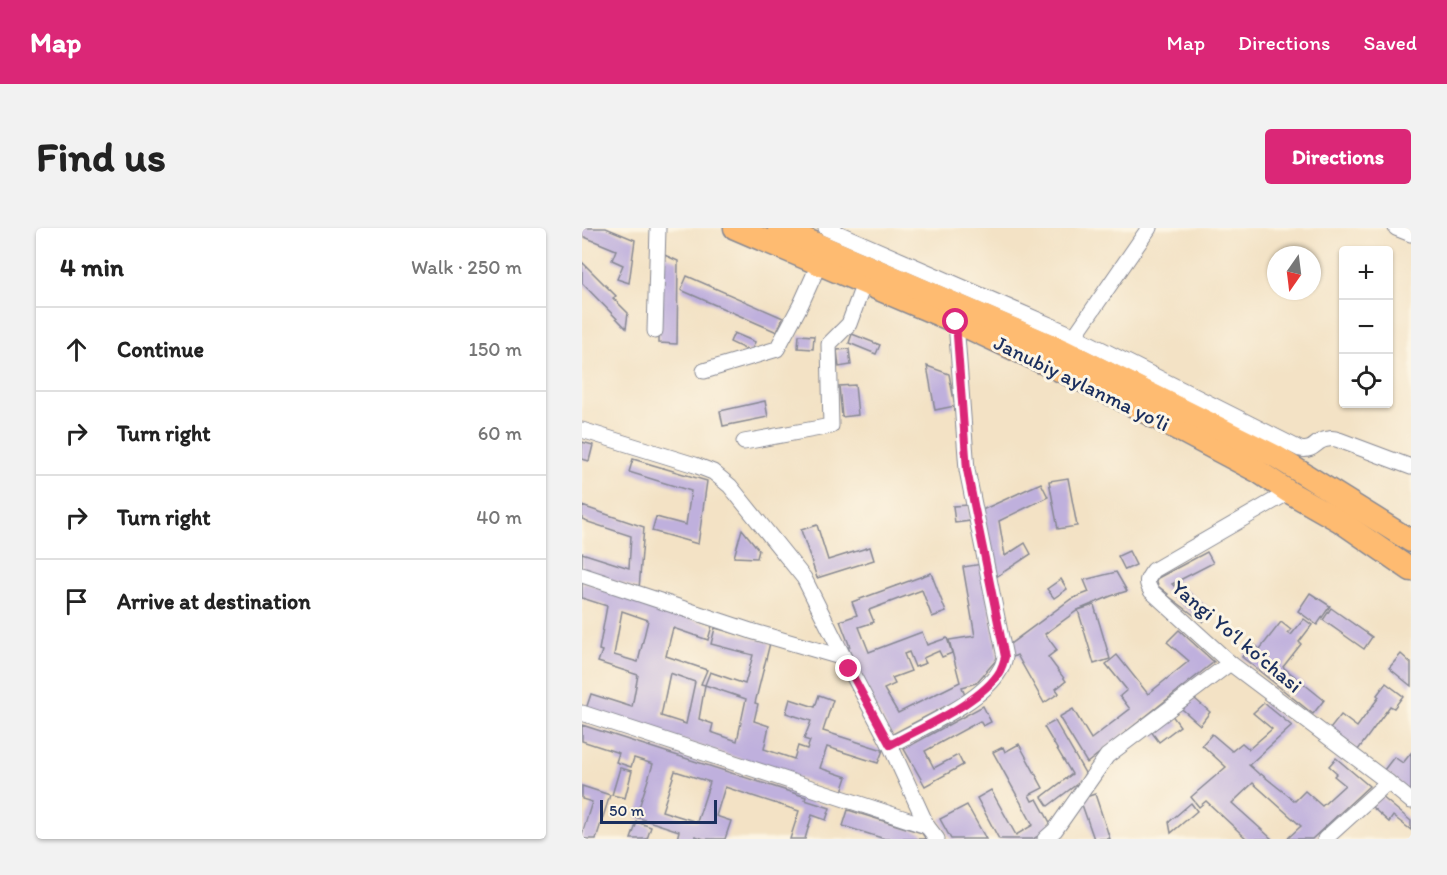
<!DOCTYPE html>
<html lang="en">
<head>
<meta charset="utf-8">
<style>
  body { margin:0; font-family:Itim,sans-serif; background:#f2f2f2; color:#222 }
  .controls { position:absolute; right:18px; top:18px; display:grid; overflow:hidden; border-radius:6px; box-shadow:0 2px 4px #0004 }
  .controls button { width:54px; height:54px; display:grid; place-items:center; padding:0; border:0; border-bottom:2px solid #e0e0e0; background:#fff; color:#222; font:30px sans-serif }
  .compass { position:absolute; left:685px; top:18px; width:54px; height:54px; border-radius:50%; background:#fff; box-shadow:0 2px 4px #0004; rotate:194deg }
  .scale { position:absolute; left:18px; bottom:15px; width:117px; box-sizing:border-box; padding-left:6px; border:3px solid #1b2f5e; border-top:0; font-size:16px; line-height:21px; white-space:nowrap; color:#1b2f5e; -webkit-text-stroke:4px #fcf5e5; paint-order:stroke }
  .stop { position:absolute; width:18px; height:18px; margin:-14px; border:4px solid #db2777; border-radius:50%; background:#fff }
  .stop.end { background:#db2777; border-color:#fff; box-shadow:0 2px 6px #0008 }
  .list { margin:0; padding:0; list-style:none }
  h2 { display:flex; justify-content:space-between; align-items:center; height:78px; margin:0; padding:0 24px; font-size:26px }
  h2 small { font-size:20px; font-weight:400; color:#767676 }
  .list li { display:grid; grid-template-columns:39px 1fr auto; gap:18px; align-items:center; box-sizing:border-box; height:84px; padding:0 24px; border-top:2px solid #e0e0e0 }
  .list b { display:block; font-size:22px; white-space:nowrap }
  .list em { font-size:20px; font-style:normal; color:#767676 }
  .icon { flex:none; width:33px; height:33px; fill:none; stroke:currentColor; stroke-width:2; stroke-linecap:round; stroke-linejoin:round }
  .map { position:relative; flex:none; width:829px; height:611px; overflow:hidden; border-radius:6px }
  header { display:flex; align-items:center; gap:36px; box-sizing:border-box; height:84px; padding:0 30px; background:#db2777; color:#fff }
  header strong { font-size:28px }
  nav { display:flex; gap:33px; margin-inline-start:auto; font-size:21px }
  .intro { display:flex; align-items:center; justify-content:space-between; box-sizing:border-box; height:144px; padding:0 36px }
  h1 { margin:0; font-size:42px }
  .button { padding:15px 27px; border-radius:6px; background:#db2777; color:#fff; font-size:21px; font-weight:700 }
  main { display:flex; gap:36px; padding:0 36px }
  aside { flex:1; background:#fff; border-radius:6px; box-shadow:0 2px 4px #0004 }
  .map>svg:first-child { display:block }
</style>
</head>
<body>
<header>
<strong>Map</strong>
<nav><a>Map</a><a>Directions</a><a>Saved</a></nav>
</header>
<div class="intro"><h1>Find us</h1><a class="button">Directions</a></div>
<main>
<aside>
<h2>4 min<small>Walk · 250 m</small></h2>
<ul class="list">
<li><svg class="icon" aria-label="ahead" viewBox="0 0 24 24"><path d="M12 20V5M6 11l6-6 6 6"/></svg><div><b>Continue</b></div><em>150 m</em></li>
<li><svg class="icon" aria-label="right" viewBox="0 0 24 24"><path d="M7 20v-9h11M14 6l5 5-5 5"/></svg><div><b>Turn right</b></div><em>60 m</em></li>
<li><svg class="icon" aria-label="right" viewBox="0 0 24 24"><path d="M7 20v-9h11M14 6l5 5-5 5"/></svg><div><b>Turn right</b></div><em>40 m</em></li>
<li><svg class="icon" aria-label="arrive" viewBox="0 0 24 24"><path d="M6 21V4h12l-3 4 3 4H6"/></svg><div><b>Arrive at destination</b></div></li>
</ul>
</aside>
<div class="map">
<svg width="829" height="611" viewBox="0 0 829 611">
  <rect width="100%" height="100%" fill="#fcf5e5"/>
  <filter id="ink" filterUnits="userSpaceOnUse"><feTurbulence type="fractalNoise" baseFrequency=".0167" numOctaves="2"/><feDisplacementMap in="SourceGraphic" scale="12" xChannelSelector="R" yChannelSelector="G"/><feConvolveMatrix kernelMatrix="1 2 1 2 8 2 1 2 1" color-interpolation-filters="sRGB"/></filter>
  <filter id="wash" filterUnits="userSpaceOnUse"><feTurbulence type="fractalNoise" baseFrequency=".008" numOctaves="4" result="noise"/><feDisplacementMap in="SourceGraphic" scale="24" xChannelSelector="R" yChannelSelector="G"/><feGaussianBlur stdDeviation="1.35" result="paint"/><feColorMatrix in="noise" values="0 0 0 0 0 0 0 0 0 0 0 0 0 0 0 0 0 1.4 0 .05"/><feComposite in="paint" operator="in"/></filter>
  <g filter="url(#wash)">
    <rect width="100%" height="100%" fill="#f3e2c5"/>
    <g id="blocks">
      <g fill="#bfb0dd" fill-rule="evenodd">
        <polygon points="0,0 24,0 53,12 47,55 35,51 41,37 30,32 34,22 0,8"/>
        <polygon points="78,25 96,33 95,116 77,115"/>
        <polygon points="0,34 34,68 31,70 46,85 44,100 0,55"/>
        <polygon points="105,48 201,90 195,104 99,62"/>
        <polygon points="152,105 173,114 169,124 148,114"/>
        <polygon points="270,106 298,117 294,126 267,115"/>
        <polygon points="217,107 232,108 231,121 216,120"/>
        <polygon points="267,121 269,137 257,139 255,122"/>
        <polygon points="345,138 367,146 373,178 353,182"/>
        <polygon points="273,157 276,187 260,189 257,158"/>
        <polygon points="183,173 186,189 141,198 138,183"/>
        <polygon points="0,214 11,217 7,233 0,231"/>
        <polygon points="51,231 125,253 116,316 70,303 74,289 104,297 109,263 47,244"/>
        <polygon points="486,250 495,298 476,301 467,253"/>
        <polygon points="459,255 466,269 417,293 423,328 443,315 449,326 411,351 400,282"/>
        <polygon points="387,277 388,293 373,295 371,278"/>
        <polygon points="0,278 62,299 57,361 0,342 0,325 47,340 49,308 6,294 6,293 0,291"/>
        <polygon points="235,297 246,332 288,319 292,332 235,350 219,302"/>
        <polygon points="160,301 177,322 175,330 152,329"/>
        <polygon points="547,323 554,337 543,342 536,328"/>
        <polygon points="625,324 631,335 590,356 592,358 594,355 630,382 621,394 585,367 586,366 576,358 574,351"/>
        <polygon points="400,336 416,430 394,455 380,459 383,468 309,507 276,444 266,419 268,419 258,393 275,387 270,374 349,345 364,384 350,389 340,362 287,382 292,394 277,399 287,424 340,404 345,417 365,410 370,425 360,429 357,423 341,430 344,435 333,439 327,424 322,426 329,443 310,450 313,456 302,461 316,485 378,454 367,412 393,408 381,339"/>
        <polygon points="534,344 545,363 529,368 496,382 463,406 475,422 466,429 484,453 474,461 477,465 462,475 435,427 431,429 424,419 489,371 507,364 502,352"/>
        <polygon points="479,351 485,361 472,370 465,361"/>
        <path d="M0 354 130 398 126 412 91 400 84 428 125 442 119 456 123 457 117 491 131 496 129 504 155 513 164 471 123 457 128 444 163 456 171 427 129 416 133 400 188 415 173 475 176 476 172 493 187 498 182 521 212 531 216 518 225 521 228 513 222 511 229 493 204 485 208 471 233 479 237 467 251 472 241 503 301 522 296 535 245 519 238 540 265 549 260 564 4 481 9 466 50 479 56 447 16 434 20 423 17 422 25 378 0 370ZM40 383 66 392 56 434 32 427ZM88 445 113 454 104 496 79 488Z"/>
        <polygon points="728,365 748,378 735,397 716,383"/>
        <polygon points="512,377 528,431 512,436 496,382"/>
        <polygon points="749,380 790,409 782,421 741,392"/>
        <polygon points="722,391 730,397 717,414 719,416 701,439 742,472 731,486 660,429 671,416 678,421 699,394 709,402 706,405 709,407"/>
        <polygon points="597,402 632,434 505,535 477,489 491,481 509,511 548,481 538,468 545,462 524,436 535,427 566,466 607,433 585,414"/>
        <polygon points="819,426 829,435 829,458 807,440"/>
        <polygon points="804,455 821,468 812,480 808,478 776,522 748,501 759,487 775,499 797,469 795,467"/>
        <polygon points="613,471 628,484 618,497 600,481"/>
        <polygon points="682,475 710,498 667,537 678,547 679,546 713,573 723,563 740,578 763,557 752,548 755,545 747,538 754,530 787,558 730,611 705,611 719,598 671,555 650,575 690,611 665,611 624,573 617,579 609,569 644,539 620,517 630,506 650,523 660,515 667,521 690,501 671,485"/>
        <polygon points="401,478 409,494 401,498 398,493 343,523 352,540 376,527 381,537 343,558 322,521"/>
        <polygon points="589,486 598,498 577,514 568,502"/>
        <polygon points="473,493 503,545 499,553 466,578 460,569 490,546 462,499"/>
        <path d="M0 497 224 569 223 572 248 580 244 592 230 587 223 611H208L217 583 143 559 134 588 149 593 143 611H122L113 608 112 611H95L97 603 54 589 71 536 52 530 49 539 34 534 37 525 0 513ZM93 543 128 554 115 594 80 583Z"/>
        <polygon points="437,516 461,560 447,567 450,573 455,571 471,600 451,611 417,611 395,570 409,562 434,607 451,597 411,524 421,519 423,524"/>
        <polygon points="829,525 829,564 802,542 812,529 821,535"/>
        <polygon points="38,540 50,543 43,570 30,567"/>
        <polygon points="0,558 28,567 14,611 0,611 0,606 10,574 0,571"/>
        <polygon points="513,566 528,611 512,611 498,571"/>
        <polygon points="799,568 829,593 829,602 811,588 807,594 790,579"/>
        <polygon points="609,575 615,583 589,605 587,594"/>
        <polygon points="385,577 404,611 369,611 358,591"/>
        <polygon points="266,582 340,605 344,611 303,611 261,598"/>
        <polygon points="55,594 69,599 65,611 49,611"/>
      </g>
    </g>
  </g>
  <g filter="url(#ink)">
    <use href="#blocks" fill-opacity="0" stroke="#878892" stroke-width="1.5"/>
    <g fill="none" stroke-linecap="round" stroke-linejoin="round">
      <g stroke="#878892" stroke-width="17">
        <g id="minor">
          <path d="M244 0 493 108 718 221C734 224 733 211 747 211 750 210 754 211 757 212L829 239"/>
          <polyline points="814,0 829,6"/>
          <polyline points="73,103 76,0"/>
          <polyline points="487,116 567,0"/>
          <polyline points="122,143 195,121 219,76 237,36"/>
          <polyline points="0,202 113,237 131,244 148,258 222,350 262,430"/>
          <polyline points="162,214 249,198 247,116 267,96 282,55"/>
          <path d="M707 264 572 342C565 351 563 353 569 363L648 435 806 554 829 573"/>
          <polyline points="0,347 169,403 262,430 308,517"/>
          <polyline points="0,485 345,598"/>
          <path d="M355 611 345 598 308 517C340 499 400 474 418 442 420 439 422 433 423 429L385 242 374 94"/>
          <polyline points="463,611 473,602 525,528 648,435"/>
          <polyline points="743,611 806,554"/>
        </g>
      </g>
      <g stroke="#878892" stroke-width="25">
        <g id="highway">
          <polyline points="153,0 374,94 533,168 677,244 707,264 758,293 829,342"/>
          <polyline points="197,0 482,123 693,228 829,313"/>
        </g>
      </g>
      <use href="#minor" stroke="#fff" stroke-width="15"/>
      <use href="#highway" stroke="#febb71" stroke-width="22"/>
    </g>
  </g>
  <g fill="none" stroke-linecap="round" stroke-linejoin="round" filter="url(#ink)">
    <path stroke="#db2777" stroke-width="8" d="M267 441 308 517C340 499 400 474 418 443 420 439 422 433 423 429L385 242 374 94"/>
  </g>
  <g text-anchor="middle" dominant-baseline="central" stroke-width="6" stroke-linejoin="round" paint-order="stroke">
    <g font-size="21" fill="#1b2f5e" stroke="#fcf5e5">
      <text transform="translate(500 155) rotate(26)">Janubiy aylanma yoʻli</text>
      <text transform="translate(655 408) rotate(40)">Yangi Yoʻl koʻchasi</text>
    </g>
  </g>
</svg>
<div class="controls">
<button>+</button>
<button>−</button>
<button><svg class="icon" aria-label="locate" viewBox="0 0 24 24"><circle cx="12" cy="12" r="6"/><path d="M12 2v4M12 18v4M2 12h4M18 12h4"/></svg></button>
</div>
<svg class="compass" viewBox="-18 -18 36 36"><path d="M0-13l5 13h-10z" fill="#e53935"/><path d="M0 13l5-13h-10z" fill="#767676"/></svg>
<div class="scale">50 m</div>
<div class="stop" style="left:374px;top:94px"></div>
<div class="stop end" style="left:267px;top:441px"></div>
</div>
</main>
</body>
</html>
